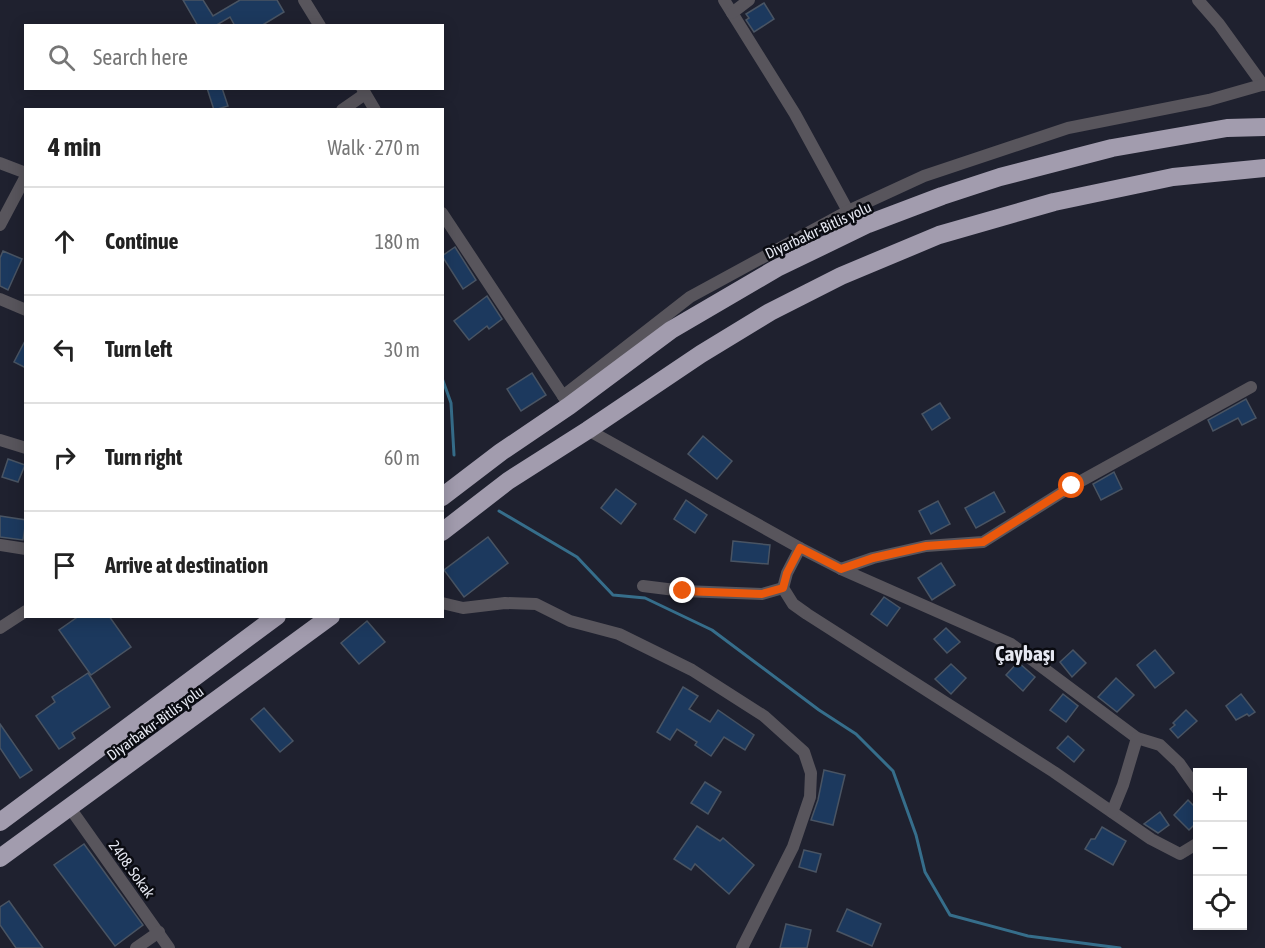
<!DOCTYPE html>
<html lang="en">
<head>
<meta charset="utf-8">
<style>
  body { margin:0; font-family:"Asap Condensed",sans-serif; background:#f6f6f6; color:#222 }
  .controls { position:absolute; right:18px; bottom:18px; display:grid; overflow:hidden; border-radius:0px; box-shadow:0 3px 15px #0003 }
  .controls button { width:54px; height:54px; display:grid; place-items:center; padding:0; border:0; border-bottom:2px solid #e0e0e0; background:#fff; color:#222; font:30px sans-serif }
  .stop { position:absolute; width:18px; height:18px; margin:-14px; border:4px solid #ea580c; border-radius:50%; background:#fff }
  .stop.end { background:#ea580c; border-color:#fff; box-shadow:0 2px 6px #0008 }
  .list { margin:0; padding:0; list-style:none }
  h2 { display:flex; justify-content:space-between; align-items:center; height:78px; margin:0; padding:0 24px; font-size:26px }
  h2 small { font-size:20px; font-weight:400; color:#767676 }
  .list li { display:grid; grid-template-columns:39px 1fr auto; gap:18px; align-items:center; box-sizing:border-box; height:108px; padding:0 24px; border-top:2px solid #e0e0e0 }
  .list b { display:block; font-size:22px; white-space:nowrap }
  .list em { font-size:20px; font-style:normal; color:#767676 }
  .icon { flex:none; width:33px; height:33px; fill:none; stroke:currentColor; stroke-width:2; stroke-linecap:round; stroke-linejoin:round }
  .map { position:relative; flex:none; width:1265px; height:948px; overflow:hidden }
  .search { position:absolute; background:#fff; box-shadow:0 3px 15px #0003; left:24px; top:24px; width:420px; height:66px; display:flex; align-items:center; gap:15px; box-sizing:border-box; padding:0 21px; border-radius:0px; color:#767676; font-size:22px }
  .panel { position:absolute; background:#fff; box-shadow:0 3px 15px #0003; left:24px; top:108px; width:420px; height:510px; border-radius:0px }
  .map>svg:first-child { display:block }
</style>
</head>
<body>
<div class="map">
<svg width="1265" height="948" viewBox="0 0 1265 948">
  <rect width="100%" height="100%" fill="#1f212f"/>
  <g fill="none" stroke-linecap="round" stroke-linejoin="round">
    <g stroke="#366e8b" stroke-width="3">
      <polyline points="442,378 451,403 454,455"/>
      <polyline points="499,511 577,557 613,595 645,598 712,630 819,710 856,734 893,771 916,835 925,872 950,915 1028,936 1120,948"/>
    </g>
  </g>
  <g fill="#1c395e" stroke="#495463" stroke-width="1.5">
    <polygon points="183,0 203,0 213,16 240,0 277,0 284,12 261,26 235,26 230,17 215,26 198,26"/>
    <polygon points="764,3 774,19 754,32 746,20 749,18 746,14"/>
    <polygon points="207,88 222,88 228,106 214,110"/>
    <polygon points="455,247 476,280 463,289 442,256"/>
    <polygon points="3,251 22,259 8,290 0,286 0,258"/>
    <polygon points="487,296 502,319 489,329 487,326 469,340 454,321"/>
    <polygon points="26,339 26,368 14,362"/>
    <polygon points="532,373 546,395 521,411 507,389"/>
    <polygon points="1246,399 1256,418 1242,425 1238,418 1213,431 1208,420"/>
    <polygon points="940,403 950,418 932,430 922,414"/>
    <polygon points="703,436 732,461 717,479 688,454"/>
    <polygon points="8,459 25,465 18,482 2,477"/>
    <polygon points="1114,472 1122,489 1101,500 1093,484"/>
    <polygon points="616,489 636,504 621,524 601,508"/>
    <polygon points="994,492 1005,512 976,528 965,508"/>
    <polygon points="686,500 707,515 695,533 674,519"/>
    <polygon points="938,501 950,524 931,534 919,511"/>
    <polygon points="0,516 26,520 23,540 0,537"/>
    <polygon points="488,537 508,563 464,597 444,570"/>
    <polygon points="733,541 770,545 768,564 731,561"/>
    <polygon points="941,563 955,585 932,600 918,578"/>
    <polygon points="884,597 900,608 887,626 871,614"/>
    <polygon points="79,616 109,616 131,647 91,675 59,630"/>
    <polygon points="367,621 385,642 359,664 341,643"/>
    <polygon points="946,628 960,642 947,653 934,639"/>
    <polygon points="1073,650 1086,663 1072,677 1060,662"/>
    <polygon points="1155,650 1174,673 1155,688 1137,665"/>
    <polygon points="1018,662 1035,677 1023,691 1006,675"/>
    <polygon points="951,664 966,678 951,694 935,679"/>
    <polygon points="88,673 110,707 72,733 75,738 59,749 36,716 55,702 52,697"/>
    <polygon points="1116,678 1134,695 1117,712 1098,697"/>
    <polygon points="683,687 698,696 689,709 710,722 718,710 754,735 745,750 724,737 711,756 695,745 697,742 677,729 670,740 657,732"/>
    <polygon points="1063,694 1078,706 1066,722 1050,710"/>
    <polygon points="1241,694 1255,712 1249,716 1247,714 1236,720 1226,706"/>
    <polygon points="264,708 293,741 280,752 251,719"/>
    <polygon points="1186,710 1197,721 1178,738 1170,729 1175,725 1173,723"/>
    <polygon points="0,724 32,770 20,778 0,748"/>
    <polygon points="1068,736 1084,750 1074,762 1057,748"/>
    <polygon points="824,770 845,775 833,825 811,820 818,800"/>
    <polygon points="705,782 721,792 708,814 691,803"/>
    <polygon points="1188,800 1197,809 1197,822 1189,830 1174,815"/>
    <polygon points="1160,812 1169,825 1158,833 1144,824"/>
    <polygon points="697,826 720,841 723,838 754,865 729,894 695,864 691,870 674,859"/>
    <polygon points="1102,827 1126,841 1113,865 1085,849 1091,839 1095,839"/>
    <polygon points="84,844 143,925 115,946 54,865"/>
    <polygon points="804,850 821,854 816,872 799,867"/>
    <polygon points="9,901 43,948 16,948 0,925 0,907"/>
    <polygon points="847,909 881,924 872,946 837,931"/>
    <polygon points="786,924 811,930 807,948 780,948"/>
  </g>
  <g fill="none" stroke-linecap="round" stroke-linejoin="round">
    <g stroke="#58555c" stroke-width="12">
      <polyline points="304,0 320,26"/>
      <polyline points="724,0 795,114 848,211"/>
      <polyline points="1198,0 1219,24 1263,85"/>
      <polyline points="732,13 749,0"/>
      <polyline points="362,88 375,110"/>
      <polyline points="342,110 365,94"/>
      <polyline points="0,163 26,173"/>
      <polyline points="442,213 567,402"/>
      <polyline points="0,225 26,176"/>
      <polyline points="0,299 26,310"/>
      <polyline points="563,396 690,297 848,211 924,176 1068,128 1209,100 1265,84"/>
      <polyline points="588,430 800,548 841,569 1011,644 1137,738 1160,745 1179,763 1198,790"/>
      <polyline points="0,440 26,448"/>
      <polyline points="0,545 26,549"/>
      <polyline points="800,548 787,573 783,588 793,604 807,614 1054,772 1151,839 1180,854 1198,843"/>
      <polyline points="841,569 873,558 926,546 983,542 1072,486 1251,387"/>
      <polyline points="643,586 683,591 762,594 783,588"/>
      <polyline points="442,603 463,608 505,603 536,604 570,621 619,634 692,670 764,716 804,752 811,773 810,797 793,847 742,948"/>
      <polyline points="0,628 26,611"/>
      <polyline points="70,808 169,948"/>
      <polyline points="1112,812 1123,785 1137,738"/>
      <polyline points="136,948 159,932"/>
    </g>
    <g stroke="#a29cae" stroke-width="18">
      <polyline points="442,497 501,452 569,406 671,330 777,268 868,224 942,196 1000,177 1112,148 1227,128 1265,127"/>
      <polyline points="442,532 508,481 588,430 701,354 770,312 841,276 939,235 1054,202 1173,177 1265,168"/>
      <polyline points="0,822 277,616"/>
      <polyline points="0,858 331,616"/>
    </g>
  </g>
  <g fill="none" stroke-linecap="round" stroke-linejoin="round">
    <polyline stroke="#ea580c" stroke-width="8" points="683,591 762,594 783,588 787,573 800,548 841,569 873,558 926,546 983,542 1072,486"/>
  </g>
  <g text-anchor="middle" dominant-baseline="central" stroke-width="5" stroke-linejoin="round" paint-order="stroke">
    <g font-size="15" fill="#e6e8f2" stroke="#0a0b11">
      <text transform="translate(818 230) rotate(-25)">Diyarbakır-Bitlis yolu</text>
      <text transform="translate(155 723) rotate(-36)">Diyarbakır-Bitlis yolu</text>
      <text transform="translate(132 869) rotate(54)">2408. Sokak</text>
    </g>
    <g font-size="21" font-weight="bold" fill="#e6e8f2" stroke="#0a0b11">
      <text x="1025" y="653">Çaybaşı</text>
    </g>
  </g>
</svg>
<div class="controls">
<button>+</button>
<button>−</button>
<button><svg class="icon" aria-label="locate" viewBox="0 0 24 24"><circle cx="12" cy="12" r="6"/><path d="M12 2v4M12 18v4M2 12h4M18 12h4"/></svg></button>
</div>
<div class="stop" style="left:1072px;top:486px"></div>
<div class="stop end" style="left:683px;top:591px"></div>
<div class="search"><svg class="icon" aria-label="search" viewBox="0 0 24 24"><circle cx="10" cy="10" r="6"/><path d="M15 15l6 6"/></svg>Search here</div>
<section class="panel">
<h2>4 min<small>Walk · 270 m</small></h2>
<ul class="list">
<li><svg class="icon" aria-label="ahead" viewBox="0 0 24 24"><path d="M12 20V5M6 11l6-6 6 6"/></svg><div><b>Continue</b></div><em>180 m</em></li>
<li><svg class="icon" aria-label="left" viewBox="0 0 24 24"><path d="M17 20v-9H6M10 6l-5 5 5 5"/></svg><div><b>Turn left</b></div><em>30 m</em></li>
<li><svg class="icon" aria-label="right" viewBox="0 0 24 24"><path d="M7 20v-9h11M14 6l5 5-5 5"/></svg><div><b>Turn right</b></div><em>60 m</em></li>
<li><svg class="icon" aria-label="arrive" viewBox="0 0 24 24"><path d="M6 21V4h12l-3 4 3 4H6"/></svg><div><b>Arrive at destination</b></div></li>
</ul>
</section>
</div>
</body>
</html>
